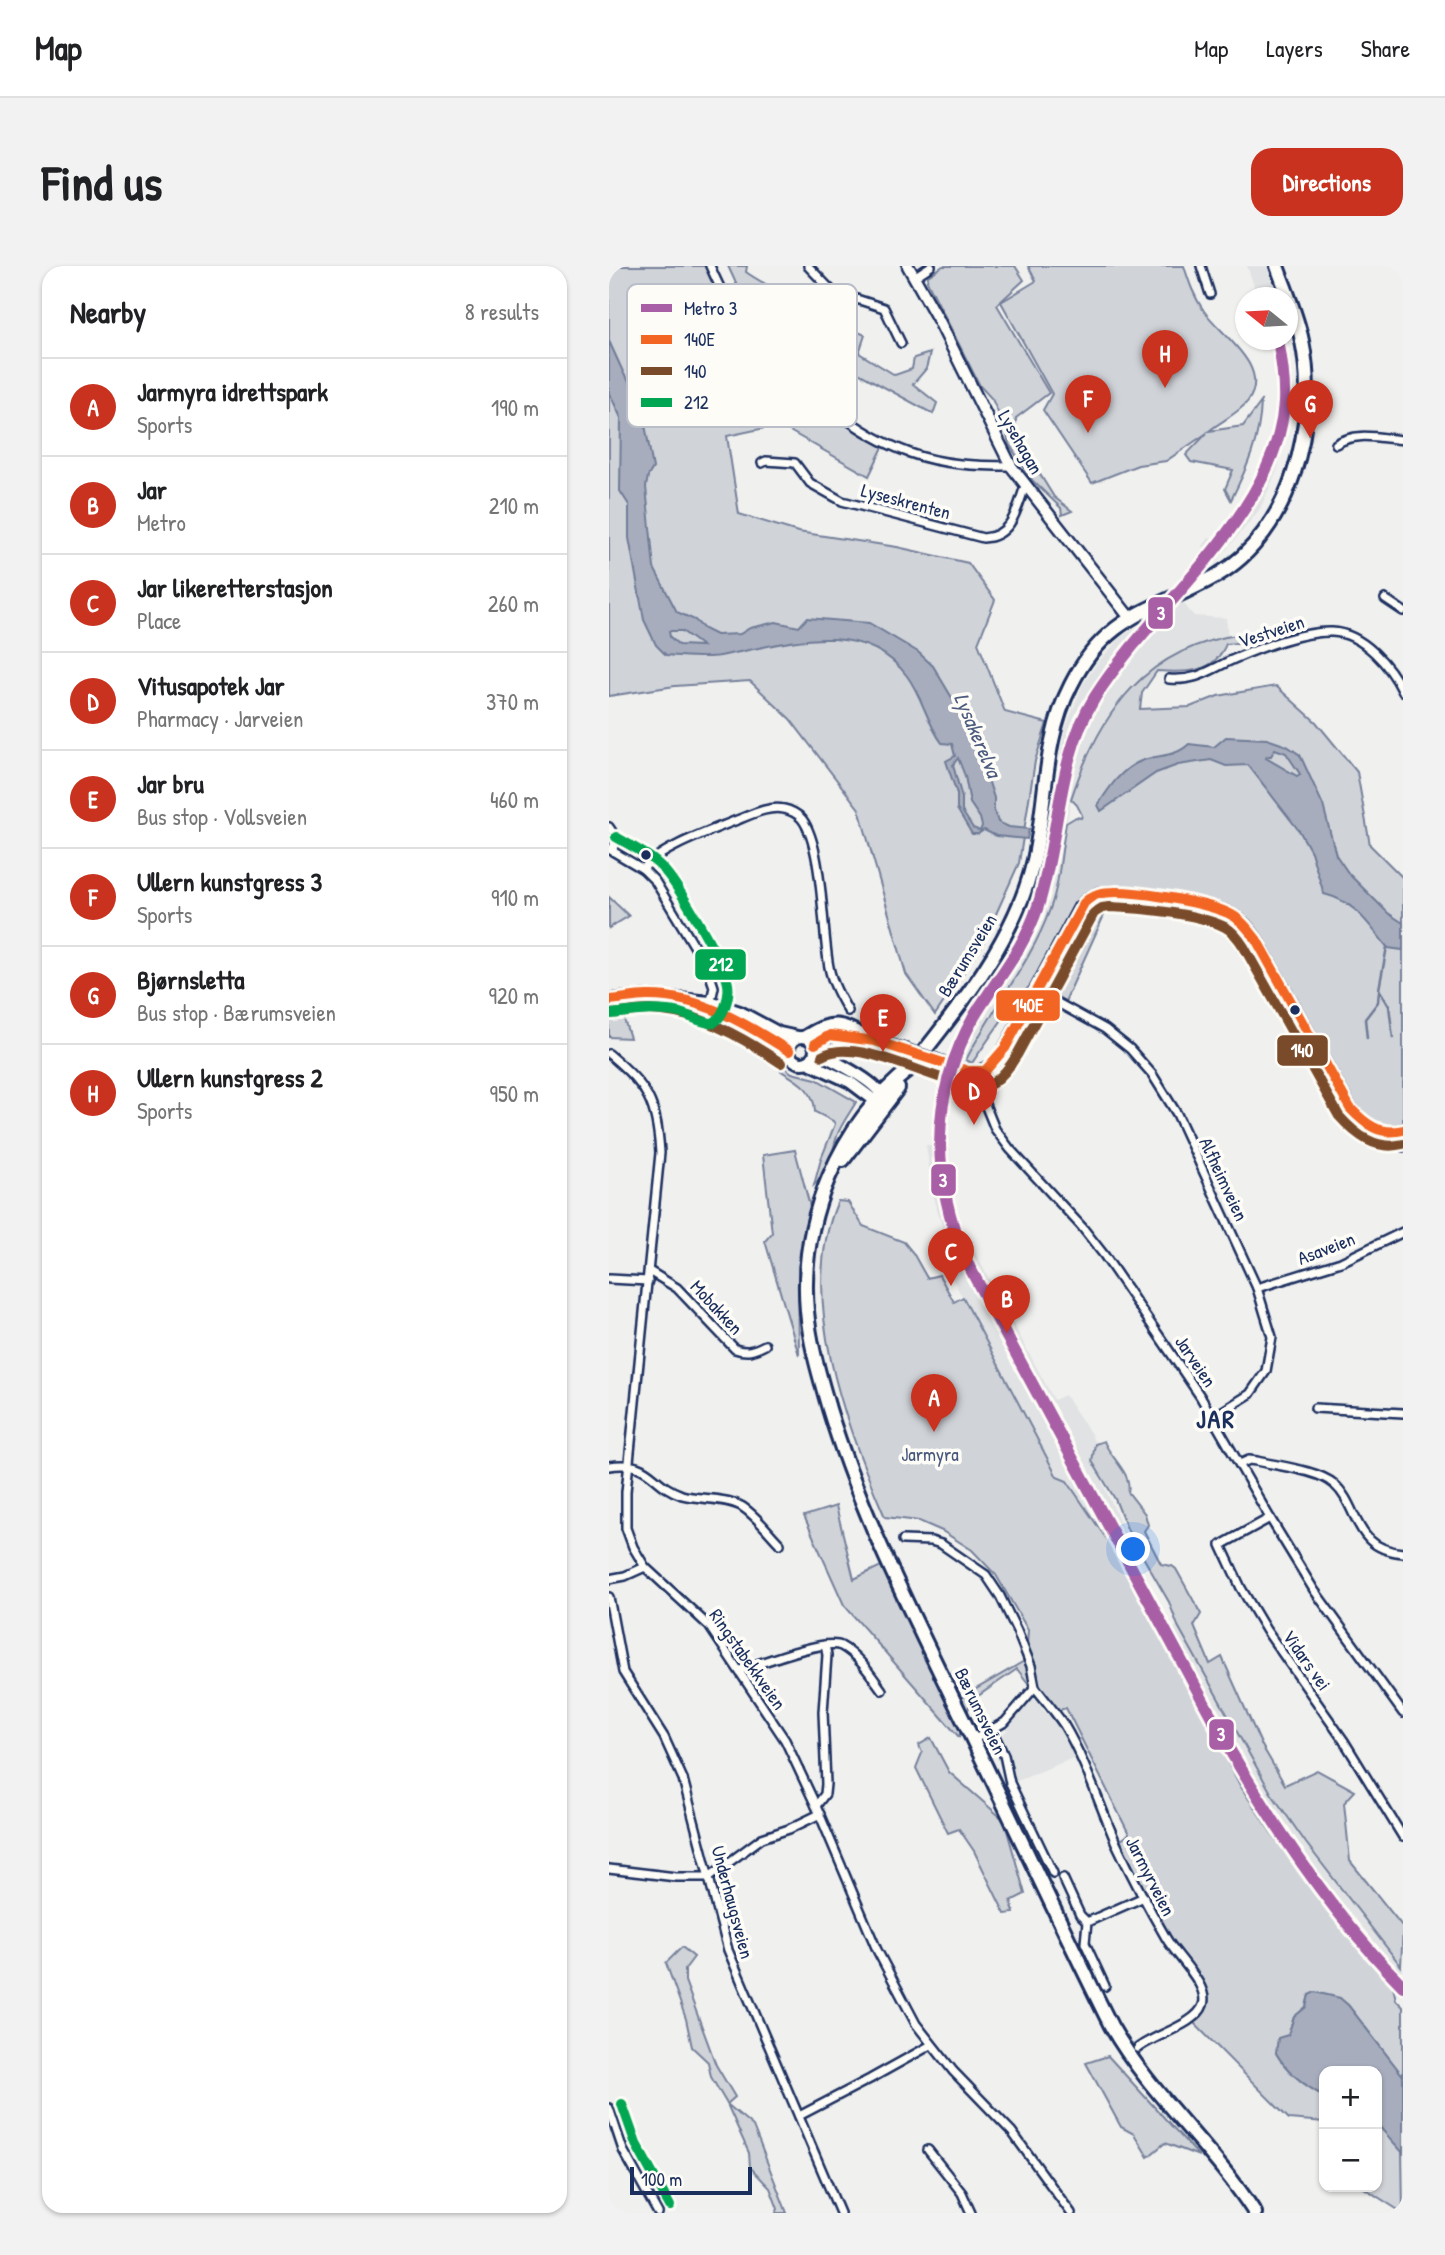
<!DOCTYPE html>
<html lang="en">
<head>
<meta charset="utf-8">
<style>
  body { margin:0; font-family:"Patrick Hand",sans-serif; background:#f2f2f2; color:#202124 }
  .controls { position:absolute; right:21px; bottom:21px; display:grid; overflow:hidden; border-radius:14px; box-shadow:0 2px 5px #0004 }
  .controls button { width:63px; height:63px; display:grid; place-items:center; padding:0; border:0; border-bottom:2px solid #e0e0e0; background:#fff; color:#202124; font:35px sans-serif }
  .compass { position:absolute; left:626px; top:21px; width:63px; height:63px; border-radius:50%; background:#fff; box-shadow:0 2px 5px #0004; rotate:288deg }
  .scale { position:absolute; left:21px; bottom:18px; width:122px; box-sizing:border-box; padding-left:7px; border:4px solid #1b2f5e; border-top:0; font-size:19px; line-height:24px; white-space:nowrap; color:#1b2f5e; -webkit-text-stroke:5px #fdfcf7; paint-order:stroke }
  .you { position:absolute; left:525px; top:1284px; width:24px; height:24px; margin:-18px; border:5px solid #fff; border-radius:50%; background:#1a73e8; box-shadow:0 0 0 10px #1a73e833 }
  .badge { display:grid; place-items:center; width:46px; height:46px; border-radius:50%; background:#c8321e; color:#fff; font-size:23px; font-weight:700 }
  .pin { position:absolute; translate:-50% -58px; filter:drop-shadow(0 2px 4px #0008) }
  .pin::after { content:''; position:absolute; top:37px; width:24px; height:21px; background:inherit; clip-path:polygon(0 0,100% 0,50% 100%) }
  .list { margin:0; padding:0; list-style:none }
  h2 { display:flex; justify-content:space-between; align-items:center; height:91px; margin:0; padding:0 28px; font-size:30px }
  h2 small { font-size:23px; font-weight:400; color:#757577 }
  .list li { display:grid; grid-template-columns:46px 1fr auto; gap:21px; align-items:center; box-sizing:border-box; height:98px; padding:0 28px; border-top:2px solid #e0e0e0 }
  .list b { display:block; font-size:26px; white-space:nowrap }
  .list p { margin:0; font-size:23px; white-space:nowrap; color:#757577 }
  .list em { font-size:23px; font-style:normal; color:#757577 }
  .map { position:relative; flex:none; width:794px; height:1947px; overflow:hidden; border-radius:21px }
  header { display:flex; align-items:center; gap:42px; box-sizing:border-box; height:98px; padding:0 35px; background:#fff; border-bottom:2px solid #e0e0e0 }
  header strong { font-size:33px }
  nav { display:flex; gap:38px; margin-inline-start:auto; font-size:24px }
  .intro { display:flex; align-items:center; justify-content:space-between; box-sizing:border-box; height:168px; padding:0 42px }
  h1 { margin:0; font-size:49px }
  .button { padding:18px 32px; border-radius:21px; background:#c8321e; color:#fff; font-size:24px; font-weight:700 }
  main { display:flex; gap:42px; padding:0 42px }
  aside { flex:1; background:#fff; border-radius:21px; box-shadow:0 2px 5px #0004 }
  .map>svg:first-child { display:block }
</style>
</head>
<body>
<header>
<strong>Map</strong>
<nav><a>Map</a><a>Layers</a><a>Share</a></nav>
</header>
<div class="intro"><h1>Find us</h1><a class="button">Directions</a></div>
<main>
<aside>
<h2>Nearby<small>8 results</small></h2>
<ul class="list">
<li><span class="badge">A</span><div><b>Jarmyra idrettspark</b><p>Sports</p></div><em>190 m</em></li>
<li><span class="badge">B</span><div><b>Jar</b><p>Metro</p></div><em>210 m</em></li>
<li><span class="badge">C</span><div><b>Jar likeretterstasjon</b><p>Place</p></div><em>260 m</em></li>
<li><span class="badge">D</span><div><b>Vitusapotek Jar</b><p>Pharmacy · Jarveien</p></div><em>370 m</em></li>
<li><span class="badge">E</span><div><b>Jar bru</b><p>Bus stop · Vollsveien</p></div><em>460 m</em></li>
<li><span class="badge">F</span><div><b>Ullern kunstgress 3</b><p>Sports</p></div><em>910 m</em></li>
<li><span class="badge">G</span><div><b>Bjørnsletta</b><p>Bus stop · Bærumsveien</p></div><em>920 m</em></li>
<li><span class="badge">H</span><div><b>Ullern kunstgress 2</b><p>Sports</p></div><em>950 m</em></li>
</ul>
</aside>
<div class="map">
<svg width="794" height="1947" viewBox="0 0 794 1947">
  <rect width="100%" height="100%" fill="#f0f0ee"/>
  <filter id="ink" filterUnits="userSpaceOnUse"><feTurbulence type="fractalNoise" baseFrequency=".0143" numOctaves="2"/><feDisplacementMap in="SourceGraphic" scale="14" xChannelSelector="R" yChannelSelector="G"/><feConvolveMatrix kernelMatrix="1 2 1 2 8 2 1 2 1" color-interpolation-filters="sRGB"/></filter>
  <g filter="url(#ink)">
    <g fill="#e0e2e3">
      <polygon points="638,0 658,0 668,28 671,27 672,31 649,31"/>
      <polygon points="665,74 678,74 684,125 680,165 668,204 651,243 574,337 585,350 617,352 619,371 580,382 539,406 504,443 493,460 480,484 462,533 443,639 434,662 413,702 388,738 367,774 351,811 335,805 344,781 363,743 399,694 412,672 425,640 437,586 445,521 456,464 473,420 489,396 512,371 547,349 598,284 594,280 600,272 606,274 628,246 655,199 667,160 671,134 671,104"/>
      <polygon points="317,879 338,879 341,922 356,968 445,1134 456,1129 482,1168 486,1178 484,1195 521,1279 564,1362 569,1360 662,1527 697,1577 794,1701 794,1727 738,1664 663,1568 632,1521 505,1284 456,1214 448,1211 339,1004 351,998 336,968 325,935"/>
      <polygon points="424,1433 428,1434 434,1444 448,1457 466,1491 406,1516 391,1472"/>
    </g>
    <g fill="#d0d3d8" stroke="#76819b" stroke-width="2">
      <polygon points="0,0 100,0 137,67 175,107 216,143 248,159 274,181 260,210 170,159 118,170 130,248 189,266 288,281 359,297 386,334 369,377 396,446 438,457 426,495 410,597 373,679 326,749 297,708 250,543 181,453 141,415 66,420 0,430"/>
      <path d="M119 0H138L137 6C152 17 171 24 184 37L182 40 188 45 191 42 209 47 256 69 250 87 286 109 303 103 305 92 321 87 317 103 304 118 328 137 324 148 244 104 231 106 223 101 216 108 209 102 223 82 172 39 136 24H130Z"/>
      <polygon points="334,0 406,0 415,14 388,39 440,127 407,152 406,168 445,231 463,245 453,249 452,242 423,214 400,178 397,164 383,133 371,120 318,15 319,10"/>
      <path d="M419 0H575C580 16 585 31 595 45 612 69 663 101 639 135 630 147 612 155 600 165L634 160 652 136C651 173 638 202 622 234L616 223 624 204 582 196 577 189 598 167 557 195 529 199 483 217 434 144 443 128 392 36 427 15Z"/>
      <path d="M693 363 664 374 617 378C605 408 576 407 548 405L533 427 531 443 581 441 609 430 667 420 707 456 748 506 761 579 794 612V863L782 867 746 847 653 684 615 645 505 627 454 740 421 720 408 732 363 797 357 794C383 742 422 697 441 643 451 616 452 585 457 557L467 551 472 552 473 549 468 539 462 533C491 445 537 381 634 368 654 365 674 365 693 363Z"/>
      <polygon points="0,631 20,650 0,662"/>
      <polygon points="12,744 21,772 0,771 0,746"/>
      <path d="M173 800 183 807 207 813 247 836C241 847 232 858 228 870 222 889 222 903 205 919L212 893 226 858 224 855 206 846C206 823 187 814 169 803Z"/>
      <polygon points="186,884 202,944 189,1000 190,1089 156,975 163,967 154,889"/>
      <path d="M229 935 239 936 254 960 295 976 304 987 318 1012 330 1009 345 1036 354 1031 448 1211 458 1215 505 1284 632 1521 663 1568 708 1628 783 1716 787 1734 794 1741V1810L739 1739 700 1729 697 1741 685 1751 679 1769 667 1787C678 1806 696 1820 715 1830V1856L680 1853 581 1753 595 1738V1726L573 1696 508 1577 520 1568 457 1442 447 1445 429 1418 419 1417 408 1403 362 1435 350 1471 235 1339 195 1250 227 1240 245 1313 274 1299 341 1438 417 1394 419 1364 387 1309 363 1284 333 1265 310 1255 276 1251C237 1162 187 1029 229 935Z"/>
      <path d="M495 1175C501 1192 524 1208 519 1226L536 1248 539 1259 535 1265 552 1298 563 1300 567 1303 592 1348 585 1360 601 1398 613 1391 652 1478 676 1519 708 1504 746 1525 735 1537 741 1595 794 1661 792 1700 697 1577 662 1527 569 1360 560 1336 519 1265 506 1233 483 1195 486 1178Z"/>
      <polygon points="322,1472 340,1506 395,1554 416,1628 402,1635 405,1647 396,1648 365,1585 350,1563 339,1567 307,1502 313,1487 310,1479"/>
      <polygon points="73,1681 85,1691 76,1703 76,1715 107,1799 126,1831 118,1838 144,1860 178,1947 167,1947 169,1943 161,1922 141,1901 140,1887 118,1838 102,1811 99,1796 83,1781 77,1753 57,1697"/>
      <polygon points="499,1790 590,1890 556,1877 539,1891 525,1868 512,1861 477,1797"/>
      <polygon points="768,1858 793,1883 794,1947 755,1922 768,1921"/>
    </g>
    <g fill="#a7adbd" stroke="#6f7b97" stroke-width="2" fill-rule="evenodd">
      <path d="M0 75 15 108 31 131 44 202 39 210 37 221 45 302 68 346 86 354 95 363 107 369 131 368 141 362 167 356 190 361 198 352 260 357 309 386 324 400 364 467 385 532V544L389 556 400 561 420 563 418 573 387 570 375 564 369 568H363L348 543V528L337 495 346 490 343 478 333 477C318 457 313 430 298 410 252 349 172 379 111 390 94 393 75 390 57 389L47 379 35 354 20 272V239L11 225 12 152 0 126ZM60 365H73L93 380 70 379 61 371ZM349 492 356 510 361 537 371 552 373 560 371 565 364 562 353 545V532L344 499Z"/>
      <path d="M617 471 658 473 678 480 691 489 714 539 727 589 740 608 779 647 794 657V684L779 682C758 657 747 636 715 628L702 586 691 566 639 499 617 500 602 494 569 499 547 507 492 545 489 539C500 522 512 503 532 495 550 488 565 492 580 478L605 481ZM666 483 677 487 691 508 688 510 657 492 658 490H662Z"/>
      <path d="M706 1726 731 1732 739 1739 794 1810V1887L768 1858V1805H715V1830C696 1820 678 1806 667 1787L669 1772 679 1769 685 1751 697 1741 700 1729Z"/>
    </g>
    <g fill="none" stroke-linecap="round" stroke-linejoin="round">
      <g stroke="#6f7b97" stroke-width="2.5">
        <polyline points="778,681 770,723 780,740 784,772"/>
        <polyline points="758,772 756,753 769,736 770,725"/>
      </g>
      <g stroke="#1b2f5e" stroke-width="12">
        <g id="minor">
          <path d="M101 0C109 17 117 37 129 52 138 65 150 76 162 87 202 127 247 168 301 187 334 199 368 200 402 200"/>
          <polyline points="199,0 223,25 275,42 292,77"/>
          <polyline points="592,0 601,28"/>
          <polyline points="305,11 322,0"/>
          <path d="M727 178C747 165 771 172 794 174"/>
          <path d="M153 197 157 195 186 197 201 217 233 235 374 272C403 271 408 243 416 220"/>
          <polyline points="776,333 794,345"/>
          <path d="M560 413C589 415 600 404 625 393 653 381 693 365 723 366 754 367 782 401 794 426"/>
          <polyline points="0,561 6,570 4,585"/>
          <polyline points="0,583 34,603 46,615 99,703 105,721 101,739"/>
          <path d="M34 603C50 583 98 566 123 556 138 551 158 539 175 543 181 544 189 548 193 553 214 580 213 665 220 701 223 717 231 731 239 745"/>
          <polyline points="427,725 496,763 521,783 543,808 568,848 648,1022 663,1071 657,1105 641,1128 604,1151"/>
          <path d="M0 788C39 821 48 836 51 887L17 1226V1262L24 1281 36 1301 100 1360 176 1474 207 1540 268 1684 307 1758 344 1805 403 1866 462 1947"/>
          <polyline points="371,806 375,836 386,863 401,883 473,961 495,989 591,1130 661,1252 705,1324 794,1447"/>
          <polyline points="790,865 794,881"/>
          <path d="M40 1005 68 1022 126 1083C138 1087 144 1085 156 1079"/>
          <polyline points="0,1013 39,1015"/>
          <polyline points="648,1022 732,996 794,966"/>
          <polyline points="706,1142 794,1147"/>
          <path d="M631 1198 640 1194 648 1195C669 1200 709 1204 725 1218 751 1241 743 1283 794 1287"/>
          <path d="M0 1200C44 1194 40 1218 73 1229 91 1234 115 1231 132 1240 147 1249 159 1266 171 1278"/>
          <polyline points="661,1252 612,1279 632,1322 657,1364 735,1475 794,1571"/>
          <polyline points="294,1274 322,1275 332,1278 377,1309 391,1330 408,1365 422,1400 426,1421"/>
          <polyline points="0,1313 16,1310 36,1301"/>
          <polyline points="0,1331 14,1406 55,1471 74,1513 119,1684 231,1947"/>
          <path d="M131 1404C150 1398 216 1372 232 1380 249 1389 262 1409 273 1424"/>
          <polyline points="383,1464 395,1489 401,1517 444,1607"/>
          <path d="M364 1474 396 1456 426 1421C436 1434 446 1446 455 1459 477 1496 490 1538 507 1577 522 1609 539 1641 557 1672 567 1690 601 1720 594 1739 588 1758 545 1769 529 1782"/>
          <polyline points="207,1540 216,1528 217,1518 214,1446 218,1389 216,1379"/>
          <polyline points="0,1603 67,1611 100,1611 153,1572 180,1563 211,1548"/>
          <polyline points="454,1612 471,1649 478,1656 535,1631"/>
          <polyline points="478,1656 476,1677 496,1720"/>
          <polyline points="0,1842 14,1884 49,1947"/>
          <polyline points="190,1850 261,1813 322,1779"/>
          <polyline points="319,1884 353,1927 362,1947"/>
        </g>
      </g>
      <g stroke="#1b2f5e" stroke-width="15">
        <polyline id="tertiary" points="299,0 330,55 402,200 521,352"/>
      </g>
      <g stroke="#1b2f5e" stroke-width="16">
        <g id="secondary">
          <polyline points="0,734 40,730 101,736 131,746 170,767 188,771"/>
          <polyline points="87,736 146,763 180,785"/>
          <path d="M196 770C224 752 232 757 260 772"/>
          <circle cx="193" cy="784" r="13"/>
          <polyline points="206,778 216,771 227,769 266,775 299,785"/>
          <path d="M207 785C223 795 272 816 275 835"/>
          <path d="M323 793C358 804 373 819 396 782L471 641C476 635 481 631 489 628 510 622 599 638 619 647 632 653 639 662 647 673L741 842C755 858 772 872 794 864"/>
          <polyline points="198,796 241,816 273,840"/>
        </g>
      </g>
      <g stroke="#1b2f5e" stroke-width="18">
        <g id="primary">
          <path d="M305 798C353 738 407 671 425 594 438 536 434 473 462 419 498 347 545 345 607 310 683 266 710 157 693 75 688 50 677 25 668 0"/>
          <path d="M302 802C230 858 190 955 198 1045 201 1079 211 1111 220 1143 251 1245 299 1340 345 1435 398 1543 448 1652 502 1760 542 1830 603 1880 646 1947"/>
          <polyline points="234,894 289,822"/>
        </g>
      </g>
      <use href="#minor" stroke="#fdfcf7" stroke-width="7"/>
      <use href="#tertiary" stroke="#fdfcf7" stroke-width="10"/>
      <use href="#secondary" stroke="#fdfcf7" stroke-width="10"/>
      <use href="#primary" stroke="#fdfcf7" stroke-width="12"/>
      <g stroke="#1b2f5e" stroke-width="16" stroke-linecap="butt">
        <polyline id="secondary-bridge" points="299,785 323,793"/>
      </g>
      <use href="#secondary-bridge" stroke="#fdfcf7" stroke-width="10"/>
      <g stroke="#fdfcf7" stroke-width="16">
        <g id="bus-1">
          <path d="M0 734C13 733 26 730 38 730 90 729 138 758 180 785"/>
          <path d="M206 778 221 769 266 775 359 805H376L396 782 475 637C479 633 483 630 489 628 514 621 594 636 619 647 631 652 639 663 647 673L741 842C756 858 771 870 794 864"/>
        </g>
      </g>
      <g stroke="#fdfcf7" stroke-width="16">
        <g id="bus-2">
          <path d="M1 748C14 747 27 744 40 744 89 745 133 771 172 797"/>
          <path d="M213 790C254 765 352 836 384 817 394 810 402 799 408 789L485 647 493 642 500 641C531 642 588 647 616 661 624 665 630 673 635 681L730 850C747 869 767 885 794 878"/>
        </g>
      </g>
      <g stroke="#fdfcf7" stroke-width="16">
        <g id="bus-3">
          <path d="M2 748C25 745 48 742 71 747 82 750 92 757 104 757 115 751 121 730 119 718 116 699 70 621 56 605 43 590 24 581 7 571"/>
          <polyline points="13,1838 27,1878 61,1940"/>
        </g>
      </g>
      <use href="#bus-1" stroke="#f26522" stroke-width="10"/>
      <use href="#bus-2" stroke="#7a4b2a" stroke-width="10"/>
      <use href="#bus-3" stroke="#00a651" stroke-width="10"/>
      <g stroke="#fdfcf7" stroke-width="18">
        <path id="metro-1" d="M669 74C673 95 676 116 675 137 668 248 542 341 486 431 447 494 451 571 429 640 416 681 388 713 366 749 320 829 322 910 356 993L619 1481C667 1563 727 1653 794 1720"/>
      </g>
      <use href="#metro-1" stroke="#a85fa5" stroke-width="12"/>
    </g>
  </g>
  <g fill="#1b2f5e" stroke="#fdfcf7" stroke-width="2.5">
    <circle cx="37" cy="589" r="6"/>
    <circle cx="686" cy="744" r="6"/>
  </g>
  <g text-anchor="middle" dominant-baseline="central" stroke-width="7" stroke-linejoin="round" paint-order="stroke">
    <g font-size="19" fill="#1b2f5e" stroke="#fdfcf7">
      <text transform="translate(412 176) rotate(60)">Lysehagan</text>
      <text transform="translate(297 235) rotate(15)">Lyseskrenten</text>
      <text transform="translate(662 365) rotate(-18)">Vestveien</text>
      <text transform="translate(358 689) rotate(-58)">Bærumsveien</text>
      <text transform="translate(615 913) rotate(65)">Alfheimveien</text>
      <text transform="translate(717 982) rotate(-21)">Asaveien</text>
      <text transform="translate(108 1041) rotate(47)">Mobakken</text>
      <text transform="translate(587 1095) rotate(56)">Jarveien</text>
      <text transform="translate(139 1393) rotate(55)">Ringstabekkveien</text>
      <text transform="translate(698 1394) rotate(55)">Vidars vei</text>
      <text transform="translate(372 1445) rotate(64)">Bærumsveien</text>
      <text transform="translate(542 1610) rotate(63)">Jarmyrveien</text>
      <text transform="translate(124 1636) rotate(75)">Underhaugsveien</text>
    </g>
    <g font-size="19" fill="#48587c" stroke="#fdfcf7">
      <text x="321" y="1188">Jarmyra</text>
    </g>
    <g font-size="21" font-style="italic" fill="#4c5b7f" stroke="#fdfcf7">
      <text transform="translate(369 469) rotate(67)">Lysakerelva</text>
    </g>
    <g font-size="26" font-weight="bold" letter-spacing="2" fill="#1b2f5e" stroke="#fdfcf7">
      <text x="607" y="1152">JAR</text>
    </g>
  </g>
  <rect x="18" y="18" width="230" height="143" rx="10" fill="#fdfcf7" stroke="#b9bec9" stroke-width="2"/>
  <rect x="32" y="38" width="31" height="8" fill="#a85fa5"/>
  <rect x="32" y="69" width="31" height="9" fill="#f26522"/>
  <rect x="32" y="101" width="31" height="8" fill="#7a4b2a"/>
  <rect x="32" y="132" width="31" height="9" fill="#00a651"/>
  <g font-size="19" fill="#1b2f5e">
    <text x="75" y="49">Metro 3</text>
    <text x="75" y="80">140E</text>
    <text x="75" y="112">140</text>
    <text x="75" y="143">212</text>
  </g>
  <g stroke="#fdfcf7" stroke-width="2.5">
    <rect x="538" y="330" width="27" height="34" rx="7" fill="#a85fa5"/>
    <rect x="85" y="682" width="53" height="33" rx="7" fill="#00a651"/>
    <rect x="386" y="723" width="66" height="33" rx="7" fill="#f26522"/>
    <rect x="667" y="768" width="53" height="33" rx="7" fill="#7a4b2a"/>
    <rect x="321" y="897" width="27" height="34" rx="7" fill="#a85fa5"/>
    <rect x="599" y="1452" width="27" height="33" rx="7" fill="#a85fa5"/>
  </g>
  <g font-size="19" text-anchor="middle" font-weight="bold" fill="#fff">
    <text x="552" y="354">3</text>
    <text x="112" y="705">212</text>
    <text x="419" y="746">140E</text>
    <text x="693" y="791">140</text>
    <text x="334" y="921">3</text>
    <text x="612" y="1475">3</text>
  </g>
</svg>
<div class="controls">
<button>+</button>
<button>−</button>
</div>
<svg class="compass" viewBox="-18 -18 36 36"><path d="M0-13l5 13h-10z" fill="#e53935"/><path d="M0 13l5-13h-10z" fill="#757577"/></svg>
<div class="scale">100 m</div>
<div class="you"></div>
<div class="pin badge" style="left:325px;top:1166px">A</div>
<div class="pin badge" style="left:398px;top:1067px">B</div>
<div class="pin badge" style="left:342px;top:1020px">C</div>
<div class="pin badge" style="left:365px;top:859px">D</div>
<div class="pin badge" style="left:274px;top:786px">E</div>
<div class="pin badge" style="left:479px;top:167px">F</div>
<div class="pin badge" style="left:701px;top:172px">G</div>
<div class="pin badge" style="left:556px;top:122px">H</div>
</div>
</main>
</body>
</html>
